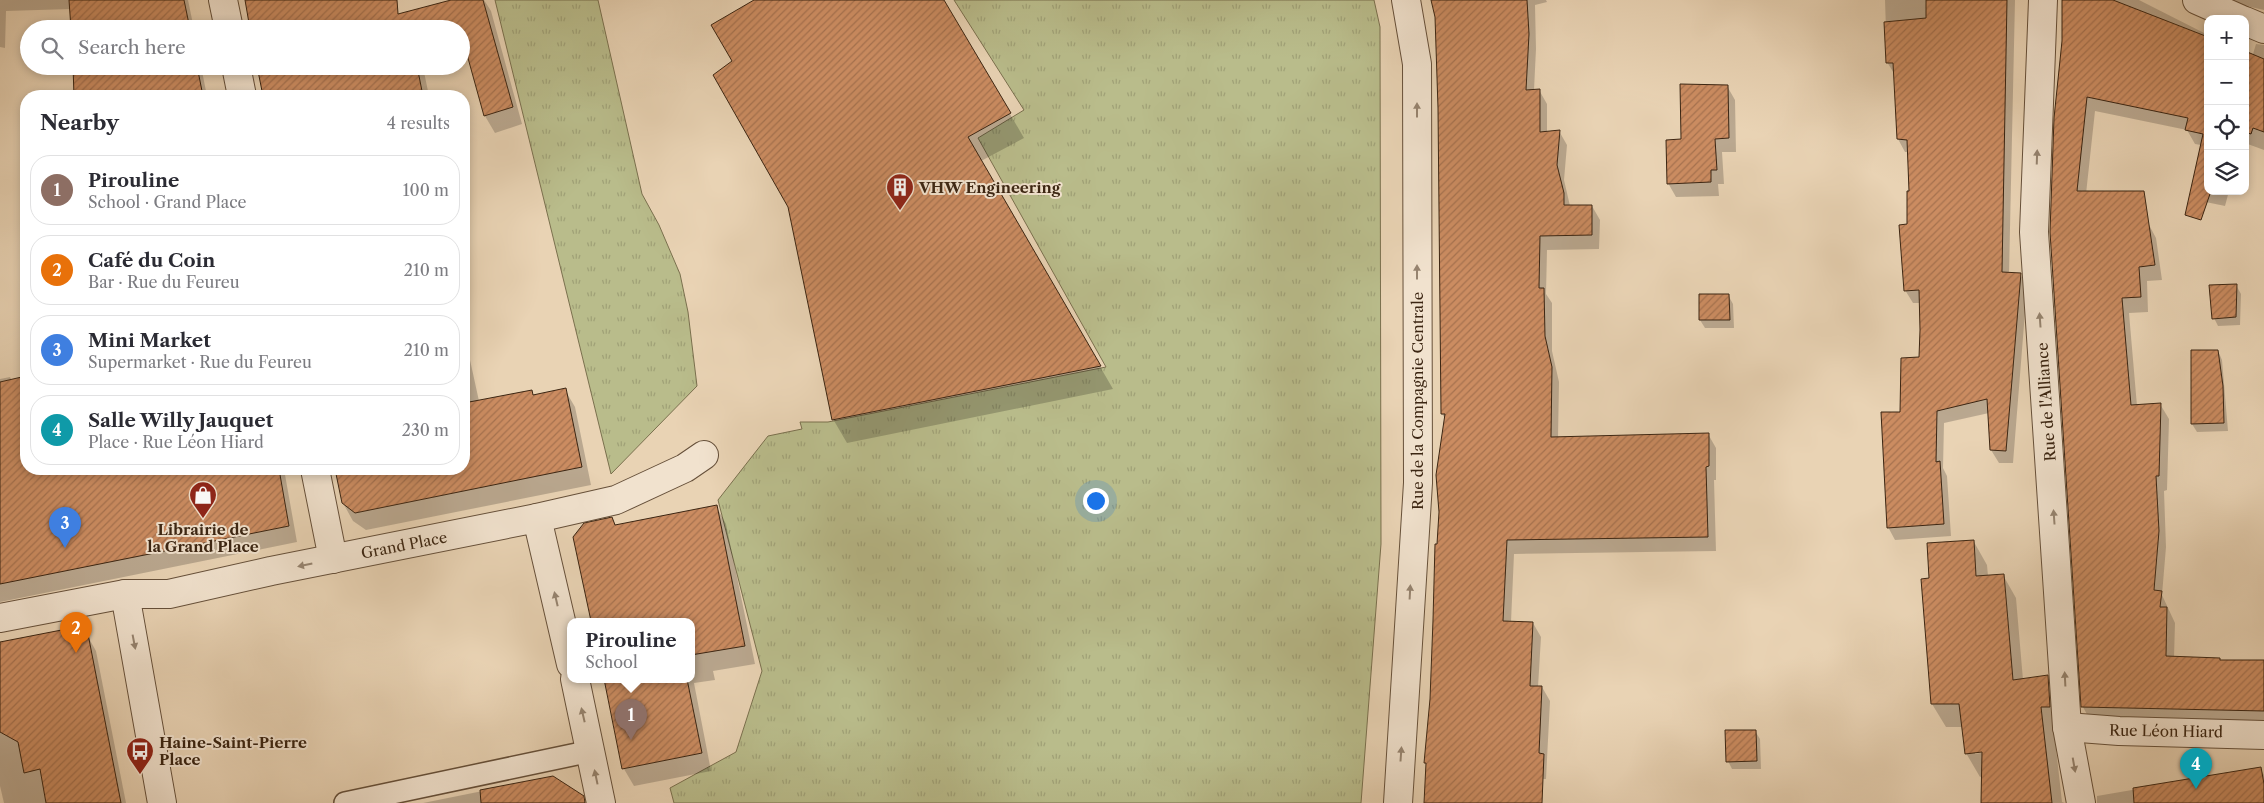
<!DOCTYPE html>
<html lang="en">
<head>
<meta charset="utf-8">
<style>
  body { margin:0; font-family:"Libre Caslon Text",serif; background:#f2f2f3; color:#2b2b33 }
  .controls { position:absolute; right:15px; top:15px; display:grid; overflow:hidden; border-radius:10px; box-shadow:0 2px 8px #0003 }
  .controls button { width:45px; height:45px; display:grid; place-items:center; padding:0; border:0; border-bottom:1px solid #e1e1e2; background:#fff; color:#2b2b33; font:25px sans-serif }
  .you { position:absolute; left:1095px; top:500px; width:18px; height:18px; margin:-12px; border:4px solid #fff; border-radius:50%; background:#1a73e8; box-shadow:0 0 0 8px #1a73e833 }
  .badge { display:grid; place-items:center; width:32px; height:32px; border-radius:50%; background:#8f2418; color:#fff; font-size:16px; font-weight:700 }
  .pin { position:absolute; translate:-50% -41px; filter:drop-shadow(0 1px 2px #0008) }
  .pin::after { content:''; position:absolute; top:26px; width:18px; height:15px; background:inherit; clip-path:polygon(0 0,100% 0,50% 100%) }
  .popup { position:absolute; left:567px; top:618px; width:128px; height:65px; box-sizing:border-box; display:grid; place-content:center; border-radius:10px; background:#fff; filter:drop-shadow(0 1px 4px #0005); font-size:16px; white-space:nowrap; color:#7c7c81 }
  .popup b { font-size:19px; color:#2b2b33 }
  .popup::after { content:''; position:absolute; left:50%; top:100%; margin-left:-10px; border:10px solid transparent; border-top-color:#fff }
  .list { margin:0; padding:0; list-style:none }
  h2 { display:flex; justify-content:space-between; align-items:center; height:65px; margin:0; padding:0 20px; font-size:21px }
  h2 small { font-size:16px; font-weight:400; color:#7c7c81 }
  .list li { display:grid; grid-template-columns:32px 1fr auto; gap:15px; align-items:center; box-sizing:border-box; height:70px; margin:0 10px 10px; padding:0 10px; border:1px solid #e1e1e2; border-radius:20px }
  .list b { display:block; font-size:19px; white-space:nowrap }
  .list p { margin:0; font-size:16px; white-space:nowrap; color:#7c7c81 }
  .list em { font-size:16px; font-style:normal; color:#7c7c81 }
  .icon { flex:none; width:28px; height:28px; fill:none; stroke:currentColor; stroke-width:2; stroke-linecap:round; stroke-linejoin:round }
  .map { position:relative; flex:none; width:2264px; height:803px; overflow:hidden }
  .search { position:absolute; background:#fff; box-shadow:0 2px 8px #0003; left:20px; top:20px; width:450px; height:55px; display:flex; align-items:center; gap:12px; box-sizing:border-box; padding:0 18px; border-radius:28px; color:#7c7c81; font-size:19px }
  .panel { position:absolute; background:#fff; box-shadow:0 2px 8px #0003; left:20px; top:90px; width:450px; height:385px; border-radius:20px }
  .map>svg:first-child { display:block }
</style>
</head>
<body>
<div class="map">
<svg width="2264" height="803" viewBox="0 0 2264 803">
  <defs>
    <pattern id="grass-tufts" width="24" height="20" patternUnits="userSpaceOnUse" patternTransform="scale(1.25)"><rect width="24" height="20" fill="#b9bc8b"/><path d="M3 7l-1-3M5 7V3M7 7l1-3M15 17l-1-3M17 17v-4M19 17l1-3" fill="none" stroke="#a0a177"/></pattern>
    <pattern id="building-hatch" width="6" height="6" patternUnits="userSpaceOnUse" patternTransform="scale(1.25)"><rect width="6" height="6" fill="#cb8c61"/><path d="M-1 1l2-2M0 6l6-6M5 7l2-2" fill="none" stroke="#a6724f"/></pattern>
  </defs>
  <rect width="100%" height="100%" fill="#e9d3b4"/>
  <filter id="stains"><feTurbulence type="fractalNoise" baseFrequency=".004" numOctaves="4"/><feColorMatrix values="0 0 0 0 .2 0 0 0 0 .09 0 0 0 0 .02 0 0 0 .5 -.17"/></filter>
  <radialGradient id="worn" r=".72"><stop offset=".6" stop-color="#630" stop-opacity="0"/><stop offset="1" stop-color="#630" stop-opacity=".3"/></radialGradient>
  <g fill="url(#grass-tufts)" stroke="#7a704e">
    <polygon points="495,0 598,0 642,194 659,225 680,274 688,312 697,386 611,474"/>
    <polygon points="954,0 1374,0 1380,27 1381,544 1361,803 674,803 670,788 736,752 762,671 718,500 768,436 802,429 800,422 828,422 1106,367 978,138 1024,110"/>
  </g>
  <g fill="#0003" fill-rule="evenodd">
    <polygon points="0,0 188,0 194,29 72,29 71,9 6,11 5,48 0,47"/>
    <polygon points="456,0 484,0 491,11 522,124 495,133 485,116 469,57 461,59 461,29"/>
    <polygon points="757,0 943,0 1024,138 981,161 1113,389 847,443 833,419 789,207 733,61"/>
    <polygon points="1432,0 1546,0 1547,2 1535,5 1536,49 1534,90 1539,90 1547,104 1547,133 1559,131 1567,145 1564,180 1570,206 1592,206 1600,220 1599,249 1547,250 1546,294 1552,303 1552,351 1559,382 1558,438 1708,434 1716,448 1716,480 1714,480 1716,551 1514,554 1511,622 1533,623 1541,637 1538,687 1542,687 1550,701 1546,779 1530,779 1529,803 1425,803 1427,766 1425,763 1431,699 1446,420 1442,414 1442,266 1436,19"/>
    <polygon points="1885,0 2015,0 2009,274 2020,274 2027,287 2013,463 1999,463 1991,450 1989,413 1944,423 1943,468 1947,476 1951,536 1895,540 1888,527 1901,414 1920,358 1920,303 1913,303 1905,290 1910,192 1909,152 1905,152 1898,139 1895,75 1887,62"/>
    <polygon points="2063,0 2139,0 2208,35 2208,191 2229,191 2225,206 2201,201 2201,145 2195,144 2187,130 2095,111 2086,194 2148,223 2156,238 2162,280 2147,281 2148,312 2129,313 2137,406 2160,404 2169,419 2167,490 2164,491 2166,547 2162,595 2175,623 2174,658 2220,661 2264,662 2264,725 2091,722 2083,707 2051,232 2064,41"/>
    <polygon points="2220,0 2264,0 2264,10"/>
    <polygon points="2256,44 2264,45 2264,150 2245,143 2245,51 2253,54"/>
    <polygon points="74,66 201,66 207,96 109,96 107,86"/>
    <polygon points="258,66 426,66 423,67 429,96 264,96"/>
    <polygon points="1727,86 1735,100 1736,152 1722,152 1724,184 1718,184 1719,196 1676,197 1668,183 1682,140"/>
    <polygon points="2236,285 2241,294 2240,325 2218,326 2214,318"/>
    <polygon points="1728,295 1733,304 1734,328 1705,328 1700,320"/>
    <polygon points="464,349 470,360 479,401 531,391 534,396 565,390 575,407 591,485 366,530 353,521 343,503 336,469 464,469"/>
    <polygon points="2193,351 2218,351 2222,360 2228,431 2197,432 2192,424"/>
    <polygon points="10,377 12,381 26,378 26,469 284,469 297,542 0,602 0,379"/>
    <polygon points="716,506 726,524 755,664 713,671 715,680 694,683 711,771 634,786 624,769 604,679 691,679 691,621 592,621 574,537 612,518 616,526"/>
    <path d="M1974 542 1987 565 1988 576 2003 575 2016 598 2023 680 2047 677 2061 700 2054 730 2062 802 2065 803H1982V776L1980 777 1966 753 1963 727H1946L1932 704 1930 579ZM1988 750V752L1975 754V751Z"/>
    <polygon points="87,635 96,651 126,803 4,803 0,786 0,643"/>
    <polygon points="1755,731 1760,739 1761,769 1732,769 1728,761"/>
    <polygon points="2260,768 2264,775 2264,803 2097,803 2097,796"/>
    <polygon points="553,777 574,803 423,803"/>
  </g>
  <g fill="url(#building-hatch)" stroke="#3b2512">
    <polygon points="69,0 184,0 190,29 71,29"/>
    <polygon points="245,0 397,0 398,14 451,0 483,0 513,107 484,116 463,40 461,41 461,29 250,29"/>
    <polygon points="754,0 944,0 1011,113 968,137 1101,366 832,420 788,207 713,75 732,61 711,25"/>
    <polygon points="1431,0 1527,0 1529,34 1526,90 1540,89 1540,132 1560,130 1557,165 1564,193 1564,205 1592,205 1592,235 1540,236 1539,288 1544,288 1545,336 1552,367 1551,437 1709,433 1709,466 1706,467 1708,537 1507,540 1503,621 1533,622 1530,686 1542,686 1539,753 1544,754 1542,803 1424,803 1426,763 1424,763 1430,699 1433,620 1435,544 1437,544 1439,512 1436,475 1445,414 1441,414 1438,108 1435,17"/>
    <polygon points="1926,0 2007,0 2002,272 2021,273 2006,451 1990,450 1987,399 1937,411 1936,462 1940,461 1944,524 1887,528 1881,412 1900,412 1901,358 1919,357 1920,330 1919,290 1904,291 1899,225 1907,224 1907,191 1909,191 1907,140 1897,139 1893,63 1886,63 1884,22 1926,18"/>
    <polygon points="2062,0 2113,0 2208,37 2208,191 2211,191 2201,220 2185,215 2203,134 2185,130 2188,118 2087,97 2077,191 2144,191 2155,265 2139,267 2141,297 2122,298 2131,405 2161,403 2159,476 2156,476 2159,531 2154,590 2162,591 2160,607 2167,607 2166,656 2220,658 2220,660 2264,660 2264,711 2081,707 2050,232 2054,118 2062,41"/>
    <polygon points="2245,51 2264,59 2264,132 2253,128 2251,134 2245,132"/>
    <polygon points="73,66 197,66 203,96 74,96"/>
    <polygon points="417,66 423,96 263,96 257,66"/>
    <polygon points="1680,84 1728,85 1729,138 1715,139 1717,170 1711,170 1711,182 1667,184 1666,140 1681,139"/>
    <polygon points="2237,284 2236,317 2212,319 2209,285"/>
    <polygon points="1699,294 1729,294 1730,320 1699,320"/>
    <polygon points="2191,350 2218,350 2223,386 2224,423 2191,424"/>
    <polygon points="26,376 26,469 279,469 289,526 0,584 0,382"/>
    <polygon points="566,388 582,467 355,513 342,503 335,469 464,469 464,403 532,390 533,395"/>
    <polygon points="717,505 745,646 691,655 691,621 591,621 573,537 584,523 612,517 615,525"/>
    <polygon points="1974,540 1976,576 2004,574 2013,680 2048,675 2050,707 2041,707 2052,803 1981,803 1982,752 1965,754 1959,704 1931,704 1921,579 1929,578 1927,543"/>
    <polygon points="77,627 88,634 121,803 46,803 40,769 24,773 18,742 0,732 0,642"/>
    <polygon points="604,679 687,679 702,753 622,769"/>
    <polygon points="1725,730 1756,730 1757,761 1726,762"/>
    <polygon points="2261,767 2264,784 2264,803 2134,803 2133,788"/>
    <polygon points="553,776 584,796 585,803 481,803 480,790"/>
  </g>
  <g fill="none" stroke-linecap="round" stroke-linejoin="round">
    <g stroke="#66503a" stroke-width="24">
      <polyline id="pedestrian" points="345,803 591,751"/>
    </g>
    <g stroke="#66503a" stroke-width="30">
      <g id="minor">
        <polyline points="223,0 229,29"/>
        <polyline points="2043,0 2034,232 2067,727 2081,803"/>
        <polyline points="2197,0 2240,19"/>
        <polyline points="2245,21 2264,29"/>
        <polyline points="236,66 242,96"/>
        <polyline points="315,469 333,559"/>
        <polyline points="537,518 616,500 685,468 704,455"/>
        <polyline points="125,594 162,803"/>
        <polyline points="0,618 125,594 169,594 271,571 537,518 571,664"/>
        <polyline points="575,679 601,803"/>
        <polyline points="2067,727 2119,731 2264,735"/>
        <polyline points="1398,803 1418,483 1417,64 1406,0"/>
      </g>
    </g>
    <use href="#pedestrian" stroke="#f1e2ce" stroke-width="21"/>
    <use href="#minor" stroke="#f1e2ce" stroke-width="28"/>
  </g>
  <defs><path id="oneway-solid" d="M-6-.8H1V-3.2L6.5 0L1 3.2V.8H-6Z" transform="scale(1.25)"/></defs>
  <g fill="#968470">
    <use href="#oneway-solid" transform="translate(1417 110) rotate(-90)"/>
    <use href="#oneway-solid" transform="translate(2037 157) rotate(-88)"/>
    <use href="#oneway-solid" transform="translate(1417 272) rotate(-90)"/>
    <use href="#oneway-solid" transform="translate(2040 320) rotate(-94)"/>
    <use href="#oneway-solid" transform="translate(2054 517) rotate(-94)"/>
    <use href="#oneway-solid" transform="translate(305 565) rotate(168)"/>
    <use href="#oneway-solid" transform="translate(1410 592) rotate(-87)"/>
    <use href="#oneway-solid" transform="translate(556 599) rotate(-103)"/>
    <use href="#oneway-solid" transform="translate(134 642) rotate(79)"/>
    <use href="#oneway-solid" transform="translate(2065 679) rotate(-93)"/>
    <use href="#oneway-solid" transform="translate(583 715) rotate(-103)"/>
    <use href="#oneway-solid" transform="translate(1401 754) rotate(-86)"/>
    <use href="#oneway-solid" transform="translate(2074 765) rotate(80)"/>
    <use href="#oneway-solid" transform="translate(596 777) rotate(-102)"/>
  </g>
  <defs>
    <g id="building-pin" transform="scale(1.4375)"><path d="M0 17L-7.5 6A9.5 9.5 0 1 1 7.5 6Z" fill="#8f2418" stroke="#f1e2ce"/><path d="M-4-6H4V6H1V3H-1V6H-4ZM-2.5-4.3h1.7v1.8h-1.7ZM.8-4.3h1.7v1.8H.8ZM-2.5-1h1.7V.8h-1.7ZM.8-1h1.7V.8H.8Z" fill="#fff"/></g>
    <g id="shop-pin" transform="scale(1.4375)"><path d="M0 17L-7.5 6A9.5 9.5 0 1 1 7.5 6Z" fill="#8f2418" stroke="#f1e2ce"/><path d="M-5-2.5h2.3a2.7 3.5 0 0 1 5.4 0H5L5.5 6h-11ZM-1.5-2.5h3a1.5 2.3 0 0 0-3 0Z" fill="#fff"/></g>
    <g id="bus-pin" transform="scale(1.4375)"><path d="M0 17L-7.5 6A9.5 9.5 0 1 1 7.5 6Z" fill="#8f2418" stroke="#f1e2ce"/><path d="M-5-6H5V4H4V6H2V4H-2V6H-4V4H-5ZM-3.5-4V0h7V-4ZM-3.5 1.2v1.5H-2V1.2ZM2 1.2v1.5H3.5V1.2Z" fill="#fff"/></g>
  </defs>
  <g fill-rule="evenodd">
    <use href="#building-pin" x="900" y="187"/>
    <use href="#shop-pin" x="203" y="495"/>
    <use href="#bus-pin" x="140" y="751"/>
  </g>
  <g text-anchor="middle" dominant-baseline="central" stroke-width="4" stroke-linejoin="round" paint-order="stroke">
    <g font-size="15" font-weight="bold" fill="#3b2512" stroke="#f1e2ce" text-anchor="start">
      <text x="919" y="187">VHW Engineering</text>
      <text x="203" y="529" text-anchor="middle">Librairie de<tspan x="203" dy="17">la Grand Place</tspan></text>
      <text x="159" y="742">Haine-Saint-Pierre<tspan x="159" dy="17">Place</tspan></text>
    </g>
    <g font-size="15" fill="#3b2512" stroke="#f1e2ce">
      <text transform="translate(1417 401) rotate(-90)">Rue de la Compagnie Centrale</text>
      <text transform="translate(2046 402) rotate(-94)">Rue de l'Alliance</text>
      <text transform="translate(404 545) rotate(-11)">Grand Place</text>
      <text transform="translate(2166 731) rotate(1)">Rue Léon Hiard</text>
    </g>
  </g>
  <rect width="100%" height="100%" filter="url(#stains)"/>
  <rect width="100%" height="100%" fill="url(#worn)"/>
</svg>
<div class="controls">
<button>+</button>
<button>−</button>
<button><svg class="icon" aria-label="locate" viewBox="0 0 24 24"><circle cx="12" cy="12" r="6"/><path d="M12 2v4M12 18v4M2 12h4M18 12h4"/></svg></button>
<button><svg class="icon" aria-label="layers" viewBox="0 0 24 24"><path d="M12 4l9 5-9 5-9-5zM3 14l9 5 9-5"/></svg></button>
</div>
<div class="you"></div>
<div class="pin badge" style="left:631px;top:740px;background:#8d6e63">1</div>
<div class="popup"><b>Pirouline</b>School</div>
<div class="pin badge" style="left:76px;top:653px;background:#e8710a">2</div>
<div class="pin badge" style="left:65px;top:548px;background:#3f7fe0">3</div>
<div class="pin badge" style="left:2196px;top:789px;background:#0f9aa8">4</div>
<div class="search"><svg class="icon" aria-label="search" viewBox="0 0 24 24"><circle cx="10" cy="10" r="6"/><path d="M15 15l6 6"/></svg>Search here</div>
<section class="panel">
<h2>Nearby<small>4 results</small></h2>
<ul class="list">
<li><span class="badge" style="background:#8d6e63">1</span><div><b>Pirouline</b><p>School · Grand Place</p></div><em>100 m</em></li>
<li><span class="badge" style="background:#e8710a">2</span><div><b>Café du Coin</b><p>Bar · Rue du Feureu</p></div><em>210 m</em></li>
<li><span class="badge" style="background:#3f7fe0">3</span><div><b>Mini Market</b><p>Supermarket · Rue du Feureu</p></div><em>210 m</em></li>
<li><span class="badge" style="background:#0f9aa8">4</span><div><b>Salle Willy Jauquet</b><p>Place · Rue Léon Hiard</p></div><em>230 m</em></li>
</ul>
</section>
</div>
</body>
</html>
